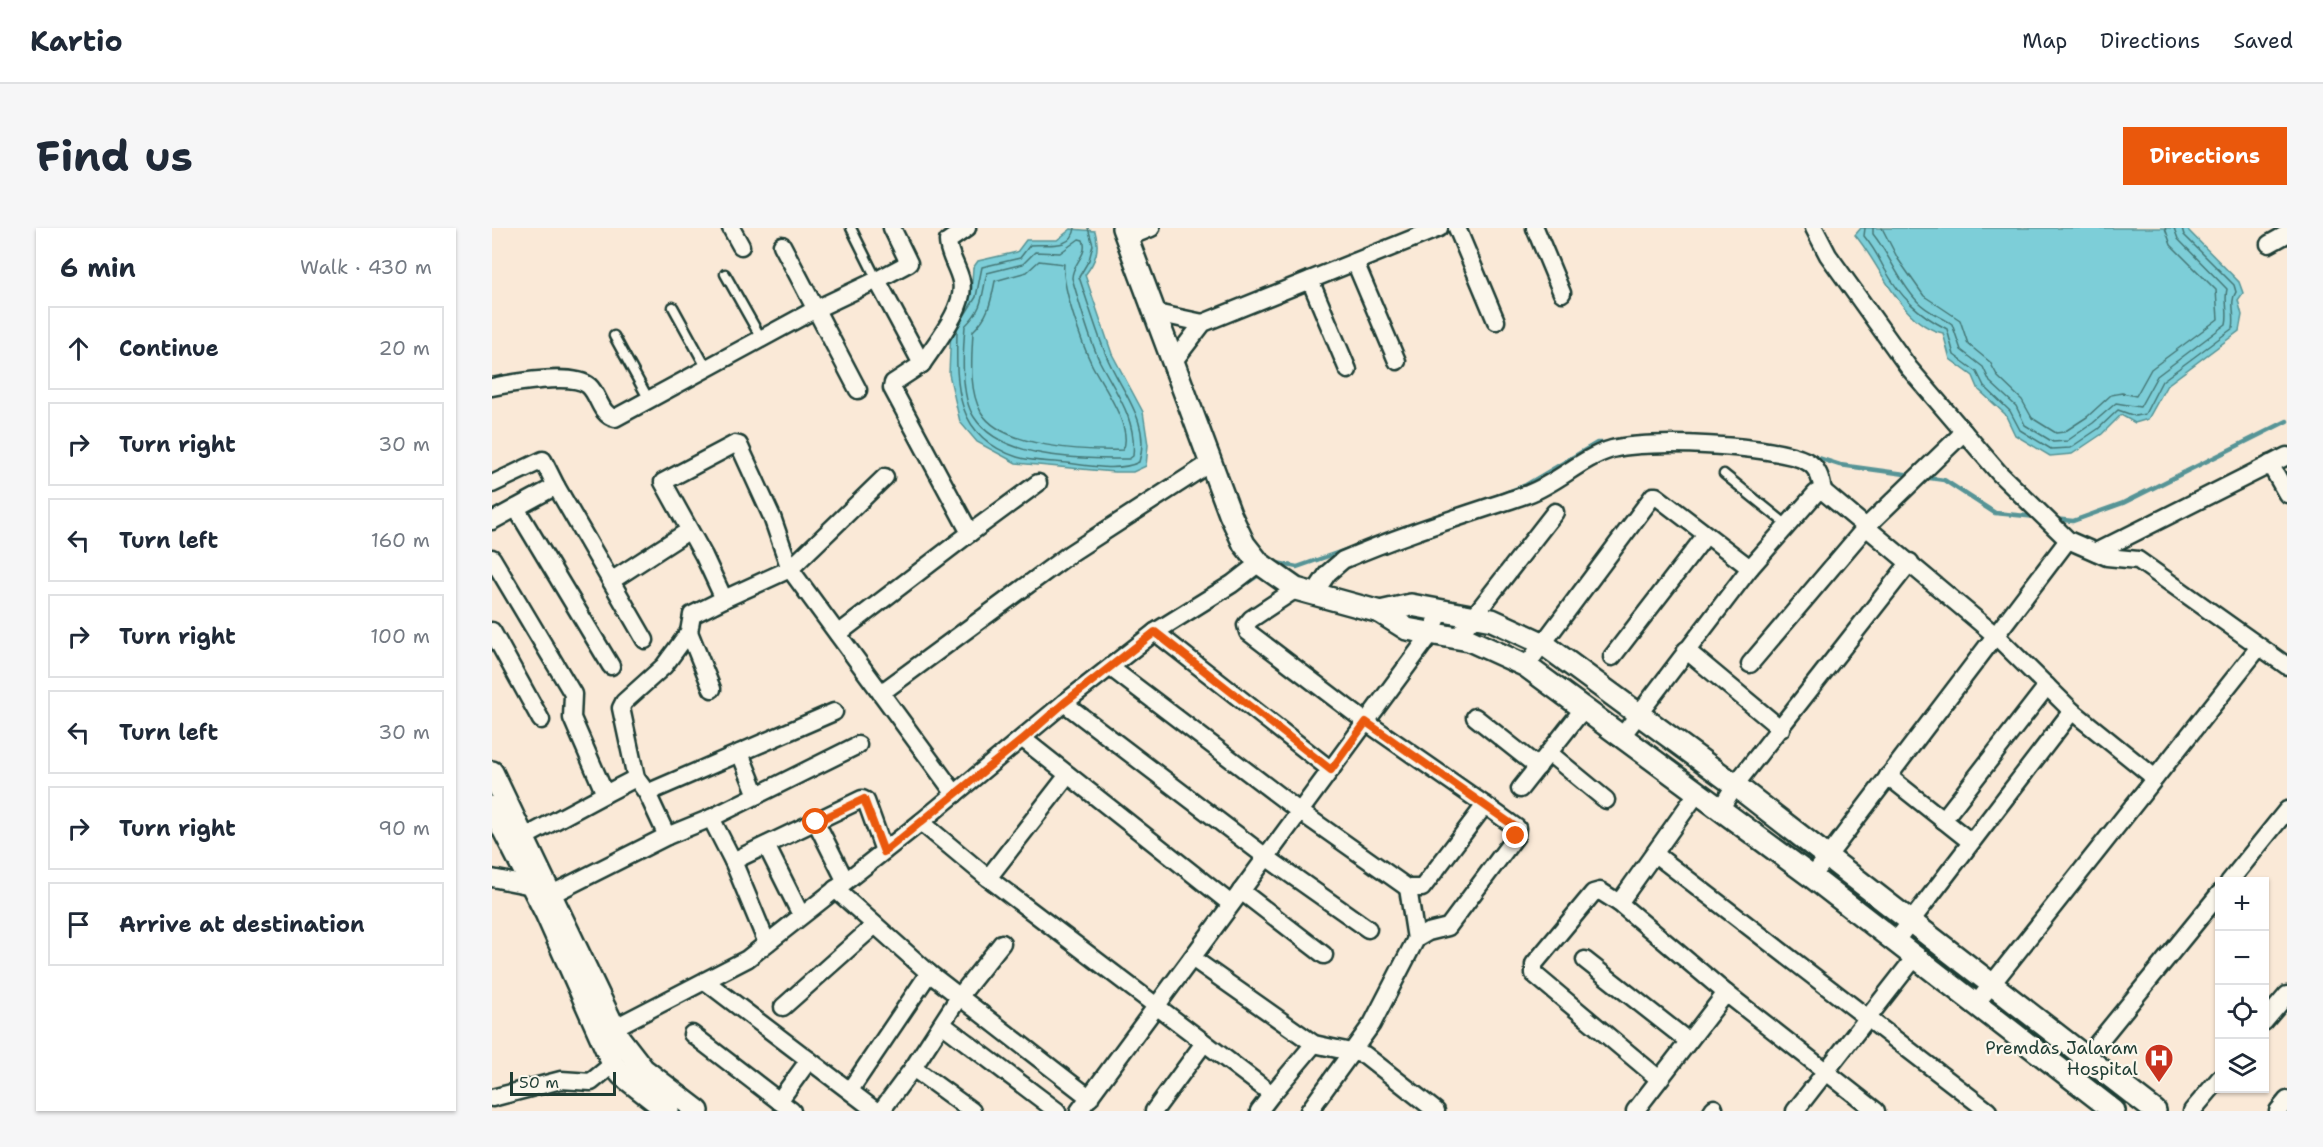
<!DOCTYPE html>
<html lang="en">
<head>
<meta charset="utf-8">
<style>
  body { margin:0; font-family:"Shantell Sans",sans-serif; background:#f6f6f7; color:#1f2937 }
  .controls { position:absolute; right:18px; bottom:18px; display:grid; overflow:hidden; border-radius:0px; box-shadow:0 2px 4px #0004 }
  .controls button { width:54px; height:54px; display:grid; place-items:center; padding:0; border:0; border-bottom:2px solid #e0e1e3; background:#fff; color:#1f2937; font:30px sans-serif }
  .scale { position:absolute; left:18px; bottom:15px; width:106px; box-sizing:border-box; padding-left:6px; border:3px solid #1f3d34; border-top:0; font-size:16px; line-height:21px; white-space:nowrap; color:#1f3d34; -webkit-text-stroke:4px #fbf7ec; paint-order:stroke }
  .stop { position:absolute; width:18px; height:18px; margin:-14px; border:4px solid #ea580c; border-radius:50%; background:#fff }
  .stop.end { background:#ea580c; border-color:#fff; box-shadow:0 2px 6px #0008 }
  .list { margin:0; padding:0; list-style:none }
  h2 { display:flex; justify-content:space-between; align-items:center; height:78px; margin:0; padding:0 24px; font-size:26px }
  h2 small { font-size:20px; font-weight:400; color:#747a83 }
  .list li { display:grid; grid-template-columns:39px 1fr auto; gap:18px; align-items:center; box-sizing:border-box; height:84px; margin:0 12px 12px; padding:0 12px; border:2px solid #e0e1e3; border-radius:0px }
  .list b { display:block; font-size:22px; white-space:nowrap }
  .list em { font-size:20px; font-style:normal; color:#747a83 }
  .icon { flex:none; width:33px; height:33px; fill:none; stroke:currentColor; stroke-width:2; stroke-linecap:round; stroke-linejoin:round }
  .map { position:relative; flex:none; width:1795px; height:883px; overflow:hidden; border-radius:0px }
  header { display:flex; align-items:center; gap:36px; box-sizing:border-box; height:84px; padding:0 30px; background:#fff; border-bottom:2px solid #e0e1e3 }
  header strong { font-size:28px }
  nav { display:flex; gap:33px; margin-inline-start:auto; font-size:21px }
  .intro { display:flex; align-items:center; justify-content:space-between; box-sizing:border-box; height:144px; padding:0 36px }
  h1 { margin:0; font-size:42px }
  .button { padding:15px 27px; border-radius:0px; background:#ea580c; color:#fff; font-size:21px; font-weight:700 }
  main { display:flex; gap:36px; padding:0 36px }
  aside { flex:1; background:#fff; border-radius:0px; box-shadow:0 2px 4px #0004 }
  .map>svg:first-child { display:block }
</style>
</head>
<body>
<header>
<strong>Kartio</strong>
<nav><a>Map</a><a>Directions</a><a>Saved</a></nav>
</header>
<div class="intro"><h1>Find us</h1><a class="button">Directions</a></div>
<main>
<aside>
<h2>6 min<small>Walk · 430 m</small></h2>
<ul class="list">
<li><svg class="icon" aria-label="ahead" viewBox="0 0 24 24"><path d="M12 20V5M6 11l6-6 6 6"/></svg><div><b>Continue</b></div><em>20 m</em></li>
<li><svg class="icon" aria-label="right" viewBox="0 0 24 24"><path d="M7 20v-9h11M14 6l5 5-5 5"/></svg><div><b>Turn right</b></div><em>30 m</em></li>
<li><svg class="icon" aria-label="left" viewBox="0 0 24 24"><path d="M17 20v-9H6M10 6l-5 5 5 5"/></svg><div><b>Turn left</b></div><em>160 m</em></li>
<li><svg class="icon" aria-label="right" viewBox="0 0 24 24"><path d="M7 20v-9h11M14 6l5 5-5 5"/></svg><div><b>Turn right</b></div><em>100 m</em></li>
<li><svg class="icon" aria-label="left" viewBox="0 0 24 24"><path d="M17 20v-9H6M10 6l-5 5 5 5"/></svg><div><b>Turn left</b></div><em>30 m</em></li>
<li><svg class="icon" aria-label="right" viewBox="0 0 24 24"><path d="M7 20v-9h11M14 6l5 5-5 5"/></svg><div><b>Turn right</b></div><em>90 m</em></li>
<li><svg class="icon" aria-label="arrive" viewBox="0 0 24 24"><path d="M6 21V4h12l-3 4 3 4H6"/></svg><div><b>Arrive at destination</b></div></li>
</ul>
</aside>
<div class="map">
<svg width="1795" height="883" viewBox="0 0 1795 883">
  <rect width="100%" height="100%" fill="#fae9d7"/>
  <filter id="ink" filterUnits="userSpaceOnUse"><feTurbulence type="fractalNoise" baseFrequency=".0167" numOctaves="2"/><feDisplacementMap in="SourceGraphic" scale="12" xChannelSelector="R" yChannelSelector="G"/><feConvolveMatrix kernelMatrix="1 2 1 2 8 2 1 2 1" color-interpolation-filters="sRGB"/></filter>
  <g filter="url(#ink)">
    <g fill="#7dced8" stroke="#579496" stroke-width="1.5">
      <path d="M1369 0H1694L1747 54 1751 65 1746 72 1750 87 1747 103 1675 157 1656 191 1643 195 1629 187 1610 206 1580 226 1558 228 1523 207 1513 186 1487 162 1481 148 1458 131 1451 105C1408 96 1389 37 1363 7Z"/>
      <path d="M579 1 603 3C608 21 604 33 593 47L620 126 651 184 656 217 654 238 641 244H622L524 235 485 214 468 194 457 146 459 99 479 67 481 40 486 33 525 24 534 12H565Z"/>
    </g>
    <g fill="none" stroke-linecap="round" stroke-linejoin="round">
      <g stroke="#457776" stroke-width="1.5">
        <path d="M1373 0 1372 8C1381 19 1386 28 1392 40 1409 70 1426 86 1455 101L1462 127 1485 144 1492 158 1518 183 1528 202 1559 221 1578 220 1606 201 1626 182 1643 188 1653 186 1670 153 1741 100C1744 87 1737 74 1744 64L1742 57 1692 7 1690 0"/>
        <path d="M1381 0V6C1398 27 1406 53 1425 73 1436 85 1449 88 1460 96L1469 122 1491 139 1498 154 1524 178 1533 197 1561 214 1575 213 1601 195 1624 175 1648 179 1665 148 1734 96C1737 84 1732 73 1735 61L1686 11 1682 0"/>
        <polyline points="1390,0 1406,31 1432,68 1468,92 1476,116 1498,134 1506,149 1530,172 1540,190 1564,205 1572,204 1595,189 1619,167 1630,165 1644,168 1659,141 1726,91 1724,62 1679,17 1673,0"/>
        <path d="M587 11 591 12C597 27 580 35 580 50 588 77 596 108 608 134 624 165 645 191 641 228L637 231C592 231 509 232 482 189 468 168 471 123 473 98 492 79 489 70 495 45L531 36 543 24 568 25Z"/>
        <path d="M547 33 572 36C569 57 590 116 600 137 610 157 642 200 631 222 594 223 510 220 489 184 476 161 480 128 481 103 497 88 499 73 503 53L535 44Z"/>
        <path d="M472 88 484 69 490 39 528 30 538 17C553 15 580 23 583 0"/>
        <path d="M465 102C464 158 462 208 525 229 540 234 559 233 575 235 596 238 628 244 647 234 660 194 628 162 614 127 604 102 596 75 587 49L597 32 601 17 596 0"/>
      </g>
      <g stroke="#579496" stroke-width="4.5">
        <polyline points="1320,228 1348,237 1420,247"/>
        <polyline points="1431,249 1452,252 1503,285 1545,289"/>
        <polyline points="1002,269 1034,257 1105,215 1118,215"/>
        <polyline points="1562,291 1581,293 1631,275 1795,193"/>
        <polyline points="782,337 785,335 805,339 859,320"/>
        <polyline points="749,359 770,345"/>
      </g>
      <g stroke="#1f3d34" stroke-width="13">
        <g id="service">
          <polyline points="359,0 385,52"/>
          <polyline points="233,46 269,110"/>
          <polyline points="181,79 214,139"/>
          <polyline points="122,108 156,170"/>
          <polyline points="1232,246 1294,296"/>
        </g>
      </g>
      <g stroke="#1f3d34" stroke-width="21">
        <g id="minor">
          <polyline points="239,0 249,18"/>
          <polyline points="965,0 1004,93"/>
          <polyline points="1043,0 1070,65"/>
          <polyline points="1322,0 1336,27 1417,140 1507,245 1576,312 1615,329 1646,332 1795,438"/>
          <polyline points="634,10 659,0"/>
          <polyline points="1777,16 1795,6"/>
          <polyline points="290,17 366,162"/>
          <polyline points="863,34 905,133"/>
          <polyline points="385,52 417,35 400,0"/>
          <polyline points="818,52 856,142"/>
          <polyline points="664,85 711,95"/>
          <polyline points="681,134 711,95 947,0"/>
          <path d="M430 136C443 116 475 78 469 53 466 39 456 26 456 13L475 0"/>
          <path d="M0 159C20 155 82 144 97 158 107 167 108 187 123 190L324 81 385 52 430 136 401 155 400 160 478 305 346 406"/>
          <polyline points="1778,236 1795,266"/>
          <polyline points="393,249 298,341 232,371 212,328 171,254 243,216 247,217 280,289 298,341 463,566"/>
          <polyline points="0,256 51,232 64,258"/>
          <polyline points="24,280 119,438"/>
          <polyline points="0,293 64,258 153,412"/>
          <polyline points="478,305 546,255"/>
          <polyline points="1604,324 1795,228"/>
          <polyline points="0,330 81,466 80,490 113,566 144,550"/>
          <polyline points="119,353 190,307"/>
          <path d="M821 367 836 345 851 332C911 306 974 287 1036 266 1066 255 1089 230 1120 221 1156 211 1280 217 1314 233 1326 239 1329 251 1331 263"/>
          <polyline points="0,403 49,492"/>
          <polyline points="197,404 200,387 232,371"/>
          <polyline points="663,404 839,542"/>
          <polyline points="965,410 1063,284"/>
          <polyline points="1194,422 1289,501"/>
          <polyline points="1120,429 1214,307"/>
          <polyline points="1258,436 1374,299 1472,204"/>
          <polyline points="1034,438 1161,268 1164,268 1258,340"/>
          <polyline points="619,440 807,583 916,660 930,660 993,577 874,494 756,404 754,397 759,391 804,361"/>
          <polyline points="389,465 579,325 718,235"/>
          <polyline points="572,475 774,629 876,701"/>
          <polyline points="983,489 1046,539"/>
          <polyline points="1130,508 1258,340 1324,265 1331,263 1503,407 1580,483 1663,550"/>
          <polyline points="531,511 739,676"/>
          <polyline points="248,525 265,567"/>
          <polyline points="1057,525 1114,572"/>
          <polyline points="1396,548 1479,614"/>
          <polyline points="1028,561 1092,480"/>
          <polyline points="1206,564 1127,675 1234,765 1384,883"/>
          <polyline points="155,565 342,484"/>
          <polyline points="1229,580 1243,557 1418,334"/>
          <polyline points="219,590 175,608 155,565 144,550 129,480 132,474 172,438 197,404 220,461"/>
          <polyline points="1451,592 1555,458"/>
          <polyline points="324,594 351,648"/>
          <polyline points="429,594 496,650 780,866 767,883"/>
          <polyline points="33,609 113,566"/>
          <polyline points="275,619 306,681"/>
          <polyline points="1163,626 1496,883"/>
          <polyline points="241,633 370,571 374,573 392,623"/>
          <polyline points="1320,649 1576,312"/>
          <polyline points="0,650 40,658"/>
          <polyline points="496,650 576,547"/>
          <polyline points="1737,654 1795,582"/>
          <polyline points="916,660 924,711"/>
          <polyline points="343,661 437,745 598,870"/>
          <polyline points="749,663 832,727"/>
          <polyline points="60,666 175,608"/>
          <polyline points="1127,675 1108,663 1101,665 1042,736 1042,746 1167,851"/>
          <polyline points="1403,714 1580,483"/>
          <polyline points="275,715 241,633 219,590 366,517"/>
          <polyline points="700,730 822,816 873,827 944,883"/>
          <polyline points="1093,732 1196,813"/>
          <polyline points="213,753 384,883"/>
          <polyline points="1484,776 1767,419"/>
          <polyline points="291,779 383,697"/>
          <polyline points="1772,794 1795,767"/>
          <polyline points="450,796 565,883"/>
          <polyline points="112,805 255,731 429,594 572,475 663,404 740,356 767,335"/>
          <polyline points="200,806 300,883"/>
          <polyline points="421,840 480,883"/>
          <polyline points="1578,849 1728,665"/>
          <polyline points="358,862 437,745"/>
          <polyline points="780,866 822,816"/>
          <polyline points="0,870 69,852 99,854 121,836"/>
          <polyline points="287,873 317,832"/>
          <polyline points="389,883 421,840 467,769 510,715"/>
          <polyline points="587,883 938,407 949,383"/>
          <polyline points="662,883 712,815"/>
          <polyline points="817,883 880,796 924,711 936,704 956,699 1024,608 1025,600 993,577"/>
          <polyline points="1143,883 1234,765"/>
          <polyline points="1220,883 1222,880"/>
          <polyline points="1303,883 1424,728"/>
          <polyline points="1700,883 1728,850"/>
          <polyline points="1786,883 1795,872"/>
        </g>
      </g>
      <g stroke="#1f3d34" stroke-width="26">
        <g id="tertiary">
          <polyline points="631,0 738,286 752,316 767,335 804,361 888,384 915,401 977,412 1034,438 1320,649 1622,883"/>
          <polyline points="888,384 919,377 1000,392 1050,415 1243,557 1663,883"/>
          <polyline points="0,544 127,810 151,841 206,883"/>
          <polyline points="0,579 54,685 121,836 130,847 176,883"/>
        </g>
      </g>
      <use href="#service" stroke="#fbf7ec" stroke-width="8"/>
      <use href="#minor" stroke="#fbf7ec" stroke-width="16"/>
      <use href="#tertiary" stroke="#fbf7ec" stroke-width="21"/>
    </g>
  </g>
  <g fill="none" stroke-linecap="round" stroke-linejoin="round" filter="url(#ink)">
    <polyline stroke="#ea580c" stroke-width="8" points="324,594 372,571 392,624 531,511 572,475 663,404 839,542 874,494 1025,600 1024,608"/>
  </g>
  <defs>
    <g id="hospital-pin" transform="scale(1.5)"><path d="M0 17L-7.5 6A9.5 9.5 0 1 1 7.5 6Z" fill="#c8321e" stroke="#fbf7ec"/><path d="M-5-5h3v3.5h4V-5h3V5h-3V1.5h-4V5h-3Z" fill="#fff"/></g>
  </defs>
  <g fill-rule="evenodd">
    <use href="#hospital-pin" x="1667" y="830"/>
  </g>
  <g text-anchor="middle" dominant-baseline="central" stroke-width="4.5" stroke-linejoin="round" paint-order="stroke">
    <g font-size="18" fill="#1f3d34" stroke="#fbf7ec" text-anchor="end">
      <text x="1646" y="820">Premdas Jalaram<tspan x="1646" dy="21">Hospital</tspan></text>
    </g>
  </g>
</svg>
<div class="controls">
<button>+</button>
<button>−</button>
<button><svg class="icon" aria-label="locate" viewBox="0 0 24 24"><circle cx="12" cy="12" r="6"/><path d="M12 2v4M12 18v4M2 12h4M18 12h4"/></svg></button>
<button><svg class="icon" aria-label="layers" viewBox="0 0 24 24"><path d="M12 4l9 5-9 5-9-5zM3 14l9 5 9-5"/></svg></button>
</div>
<div class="scale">50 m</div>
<div class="stop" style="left:324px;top:594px"></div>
<div class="stop end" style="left:1024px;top:608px"></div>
</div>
</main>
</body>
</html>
